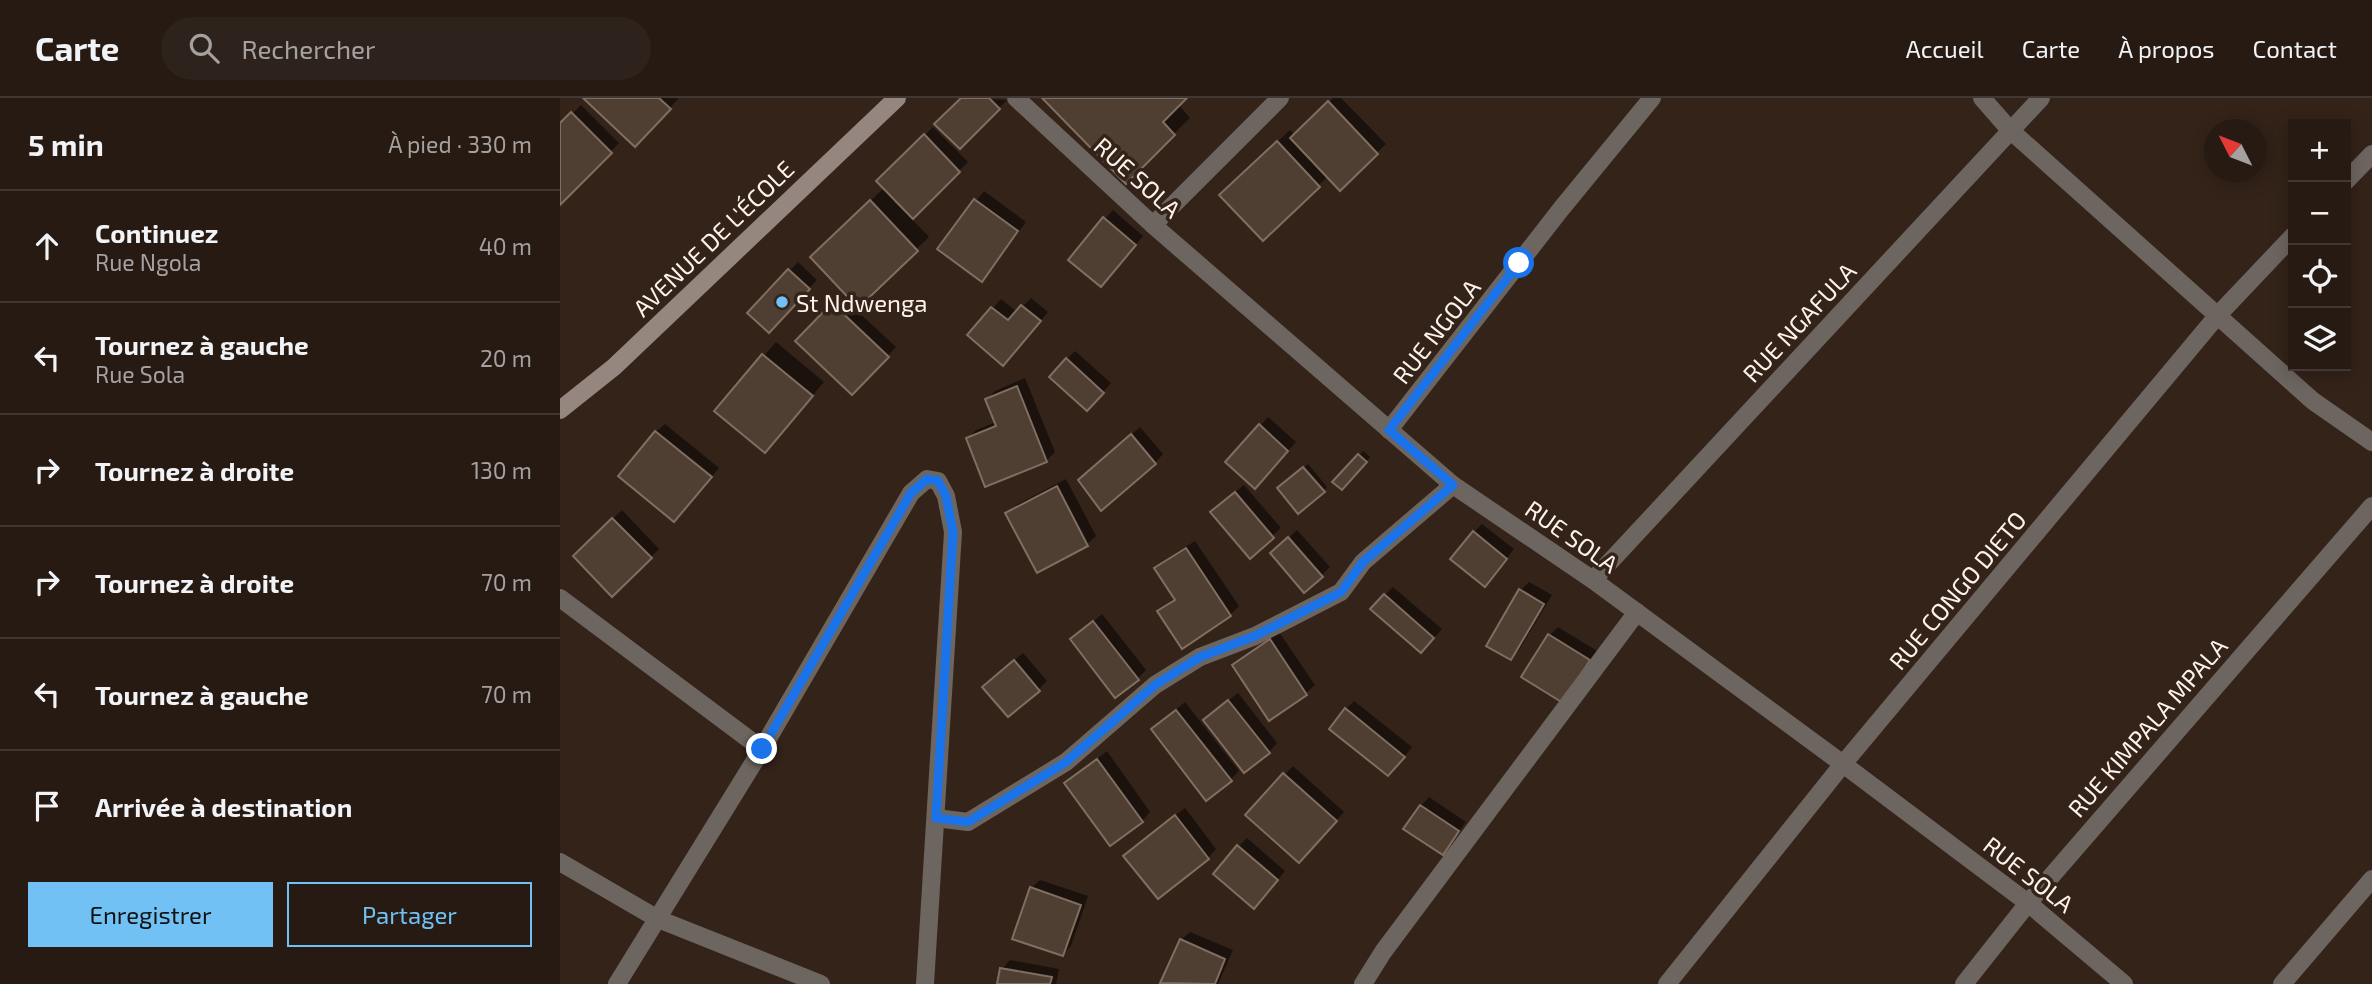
<!DOCTYPE html>
<html lang="fr">
<head>
<meta charset="utf-8">
<style>
  body { margin:0; font-family:"Exo 2",sans-serif; background:#2e231c; color:#f1f3f6 }
  .controls { position:absolute; right:21px; top:21px; display:grid; overflow:hidden; border-radius:0px; box-shadow:0 4px 18px #0003 }
  .controls button { width:63px; height:63px; display:grid; place-items:center; padding:0; border:0; border-bottom:2px solid #423833; background:#261a13; color:#f1f3f6; font:35px sans-serif }
  .compass { position:absolute; left:1644px; top:21px; width:63px; height:63px; border-radius:50%; background:#261a13; box-shadow:0 4px 18px #0003; rotate:312deg }
  .stop { position:absolute; width:21px; height:21px; margin:-16px; border:5px solid #1a73e8; border-radius:50%; background:#fff }
  .stop.end { background:#1a73e8; border-color:#fff; box-shadow:0 2px 7px #0008 }
  .list { margin:0; padding:0; list-style:none }
  h2 { display:flex; justify-content:space-between; align-items:center; height:91px; margin:0; padding:0 28px; font-size:30px }
  h2 small { font-size:23px; font-weight:400; color:#a4a1a0 }
  .list li { display:grid; grid-template-columns:46px 1fr auto; gap:21px; align-items:center; box-sizing:border-box; height:112px; padding:0 28px; border-top:2px solid #423833 }
  .list b { display:block; font-size:26px; white-space:nowrap }
  .list p { margin:0; font-size:23px; white-space:nowrap; color:#a4a1a0 }
  .list em { font-size:23px; font-style:normal; color:#a4a1a0 }
  .actions { display:flex; gap:14px; padding:21px 28px }
  .actions a { flex:1; padding:16px 0; border:2px solid #71c1f4; border-radius:0px; text-align:center; font-size:24px; color:#71c1f4 }
  .actions .main { background:#71c1f4; color:#111 }
  .icon { flex:none; width:38px; height:38px; fill:none; stroke:currentColor; stroke-width:2; stroke-linecap:round; stroke-linejoin:round }
  .map { position:relative; flex:none; width:1812px; height:886px; overflow:hidden }
  header { display:flex; align-items:center; gap:42px; box-sizing:border-box; height:98px; padding:0 35px; background:#261a13; border-bottom:2px solid #423833 }
  header strong { font-size:33px }
  nav { display:flex; gap:38px; margin-inline-start:auto; font-size:24px }
  .search { width:490px; height:63px; background:#2e231c; display:flex; align-items:center; gap:18px; box-sizing:border-box; padding:0 24px; border-radius:38px; color:#a4a1a0; font-size:26px }
  main { display:flex }
  aside { flex:1; background:#261a13 }
  .map>svg:first-child { display:block }
</style>
</head>
<body>
<header>
<strong>Carte</strong>
<div class="search"><svg class="icon" aria-label="search" viewBox="0 0 24 24"><circle cx="10" cy="10" r="6"/><path d="M15 15l6 6"/></svg>Rechercher</div>
<nav><a>Accueil</a><a>Carte</a><a>À propos</a><a>Contact</a></nav>
</header>
<main>
<aside>
<h2>5 min<small>À pied · 330 m</small></h2>
<ul class="list">
<li><svg class="icon" aria-label="ahead" viewBox="0 0 24 24"><path d="M12 20V5M6 11l6-6 6 6"/></svg><div><b>Continuez</b><p>Rue Ngola</p></div><em>40 m</em></li>
<li><svg class="icon" aria-label="left" viewBox="0 0 24 24"><path d="M17 20v-9H6M10 6l-5 5 5 5"/></svg><div><b>Tournez à gauche</b><p>Rue Sola</p></div><em>20 m</em></li>
<li><svg class="icon" aria-label="right" viewBox="0 0 24 24"><path d="M7 20v-9h11M14 6l5 5-5 5"/></svg><div><b>Tournez à droite</b></div><em>130 m</em></li>
<li><svg class="icon" aria-label="right" viewBox="0 0 24 24"><path d="M7 20v-9h11M14 6l5 5-5 5"/></svg><div><b>Tournez à droite</b></div><em>70 m</em></li>
<li><svg class="icon" aria-label="left" viewBox="0 0 24 24"><path d="M17 20v-9H6M10 6l-5 5 5 5"/></svg><div><b>Tournez à gauche</b></div><em>70 m</em></li>
<li><svg class="icon" aria-label="arrive" viewBox="0 0 24 24"><path d="M6 21V4h12l-3 4 3 4H6"/></svg><div><b>Arrivée à destination</b></div></li>
</ul>
<div class="actions"><a class="main">Enregistrer</a><a>Partager</a></div>
</aside>
<div class="map">
<svg width="1812" height="886" viewBox="0 0 1812 886">
  <rect width="100%" height="100%" fill="#332319"/>
  <g fill="#0007">
    <polygon points="25,0 117,0 118,1 75,47"/>
    <polygon points="403,0 447,2 400,49"/>
    <polygon points="484,0 624,0 618,6 630,20 566,83"/>
    <polygon points="773,0 781,0 826,46 780,90 768,78 703,141 674,84 730,32 735,37"/>
    <polygon points="21,7 59,45 0,105 0,28"/>
    <polygon points="373,29 408,64 351,120 369,139 298,207 265,146 325,89 318,83"/>
    <polygon points="424,93 466,124 430,173 379,150"/>
    <polygon points="553,112 583,138 549,179 545,121"/>
    <polygon points="238,164 257,182 209,233 189,215"/>
    <polygon points="281,198 336,249 292,295 237,243"/>
    <polygon points="471,200 488,214 451,257 410,237 441,201 457,214"/>
    <polygon points="216,244 264,284 217,340 157,313"/>
    <polygon points="515,253 551,285 536,302 507,261"/>
    <polygon points="465,280 495,354 486,363 408,340 416,332 436,324 427,301 435,293"/>
    <polygon points="708,319 736,344 703,380 700,328"/>
    <polygon points="105,326 159,370 123,413 96,334"/>
    <polygon points="580,329 603,356 595,365 528,374"/>
    <polygon points="803,353 810,359 782,390 775,384"/>
    <polygon points="748,366 767,389 763,393 724,387"/>
    <polygon points="506,381 536,438 527,446 447,415 456,407"/>
    <polygon points="684,387 721,430 690,458 661,405"/>
    <polygon points="62,412 99,451 52,496 15,458"/>
    <polygon points="922,426 954,451 933,478 914,434"/>
    <polygon points="737,432 770,469 745,493 721,447"/>
    <polygon points="635,443 679,508 670,517 600,513 616,500 597,470 605,462"/>
    <polygon points="969,484 992,497 959,552 951,560 961,492"/>
    <polygon points="833,489 882,531 870,545 825,497"/>
    <polygon points="542,516 586,572 578,580 519,536"/>
    <polygon points="998,529 1037,553 1011,595 963,579 990,537"/>
    <polygon points="719,534 755,587 746,595 709,620 674,567 683,559"/>
    <polygon points="463,555 487,583 479,591 433,580"/>
    <polygon points="678,595 717,645 709,654 654,614"/>
    <polygon points="794,603 852,649 837,668 786,611"/>
    <polygon points="625,604 679,673 670,682 602,623"/>
    <polygon points="547,653 590,714 582,723 506,685"/>
    <polygon points="733,668 784,714 748,754 688,716"/>
    <polygon points="869,699 906,724 883,755 861,708"/>
    <polygon points="625,710 656,751 648,760 574,749"/>
    <polygon points="687,740 725,773 703,800 678,749"/>
    <polygon points="480,782 528,798 511,848 503,856 471,790"/>
    <polygon points="630,834 673,852 658,886 603,885 621,842"/>
    <polygon points="450,862 499,871 496,886 439,886 442,871"/>
  </g>
  <g fill="#4f3e32" stroke="#806e61" stroke-width="2">
    <polygon points="23,0 99,0 111,11 75,49"/>
    <polygon points="401,0 429,0 440,11 400,51 374,26"/>
    <polygon points="482,0 627,0 603,24 615,37 566,86"/>
    <polygon points="768,3 818,56 780,93 730,40"/>
    <polygon points="11,14 52,55 0,107 0,25"/>
    <polygon points="364,36 400,74 353,121 316,83"/>
    <polygon points="717,43 760,89 703,143 659,97"/>
    <polygon points="414,101 458,133 422,184 377,151"/>
    <polygon points="310,102 358,153 298,210 250,159"/>
    <polygon points="543,119 576,147 541,189 508,162"/>
    <polygon points="228,171 250,191 209,235 187,215"/>
    <polygon points="272,205 329,259 292,297 235,243"/>
    <polygon points="461,207 481,223 443,268 407,237 431,209 448,222"/>
    <polygon points="202,256 253,298 205,355 154,313"/>
    <polygon points="506,260 544,295 527,313 489,279"/>
    <polygon points="457,288 487,364 425,389 406,340 436,328 425,301"/>
    <polygon points="699,326 728,353 695,391 665,364"/>
    <polygon points="95,333 152,379 114,424 58,378"/>
    <polygon points="571,336 596,366 541,413 518,382"/>
    <polygon points="798,356 807,364 782,392 772,384"/>
    <polygon points="743,369 765,394 738,416 717,390"/>
    <polygon points="497,388 528,448 477,475 445,415"/>
    <polygon points="675,394 714,440 690,461 650,414"/>
    <polygon points="52,420 92,460 52,499 13,458"/>
    <polygon points="913,433 947,461 925,489 890,461"/>
    <polygon points="728,439 763,479 744,495 710,455"/>
    <polygon points="626,450 671,518 622,551 597,513 615,502 594,470"/>
    <polygon points="959,491 984,506 951,562 926,548"/>
    <polygon points="824,496 874,540 861,555 810,511"/>
    <polygon points="533,523 579,582 555,600 510,541"/>
    <polygon points="988,536 1030,562 1003,605 961,579"/>
    <polygon points="710,541 747,597 709,623 672,567"/>
    <polygon points="454,562 480,593 448,619 422,589"/>
    <polygon points="668,602 710,655 684,675 643,622"/>
    <polygon points="785,610 845,659 828,678 769,631"/>
    <polygon points="616,612 672,683 646,703 591,631"/>
    <polygon points="537,661 583,724 550,748 504,685"/>
    <polygon points="723,675 777,723 739,765 685,717"/>
    <polygon points="860,707 899,733 883,757 843,731"/>
    <polygon points="615,717 649,761 598,801 563,758"/>
    <polygon points="677,747 718,782 694,811 653,776"/>
    <polygon points="470,789 521,807 503,858 452,841"/>
    <polygon points="620,841 665,861 655,886 600,885"/>
    <polygon points="440,870 492,879 490,886 437,886"/>
  </g>
  <g fill="none" stroke-linecap="round" stroke-linejoin="round">
    <g stroke="#6d655f" stroke-width="18">
      <polyline points="456,0 593,127 893,387 1033,482 1283,666 1468,805 1564,886"/>
      <polyline points="1422,0 1450,32 1753,303 1812,344"/>
      <polyline points="1786,83 1812,56"/>
      <polyline points="593,127 720,0"/>
      <polyline points="829,332 1001,111 1092,0"/>
      <polyline points="1033,482 1481,0"/>
      <polyline points="0,500 202,651"/>
      <polyline points="376,720 408,724 506,664 595,587 640,559 695,538 781,494 803,464 893,387"/>
      <polyline points="0,764 98,821 261,886"/>
      <polyline points="57,886 202,651 351,395 367,381 378,383 386,398 393,434 365,886"/>
      <polyline points="803,886 823,854 1077,514"/>
      <polyline points="1107,886 1283,666 1658,217 1733,138"/>
      <polyline points="1404,886 1468,805 1812,408"/>
      <polyline points="1722,886 1812,781"/>
    </g>
    <polyline stroke="#95877f" stroke-width="18" points="0,312 54,269 337,0"/>
  </g>
  <g fill="none" stroke-linecap="round" stroke-linejoin="round">
    <polyline stroke="#1a73e8" stroke-width="9" points="202,651 351,395 367,381 378,383 386,398 393,434 376,720 408,724 506,664 595,587 640,559 695,538 781,494 803,464 893,387 829,332 959,165"/>
  </g>
  <circle fill="#71c1f4" stroke="#332319" stroke-width="2.5" cx="222" cy="204" r="7"/>
  <g text-anchor="middle" dominant-baseline="central" stroke-width="7" stroke-linejoin="round" paint-order="stroke">
    <g font-size="24" fill="#fef3ec" stroke="#332319">
      <text transform="translate(578 79) rotate(42)">RUE SOLA</text>
      <text transform="translate(153 140) rotate(-44)">AVENUE DE L'ÉCOLE</text>
      <text transform="translate(1239 224) rotate(-47)">RUE NGAFULA</text>
      <text transform="translate(876 233) rotate(-52)">RUE NGOLA</text>
      <text transform="translate(1012 438) rotate(35)">RUE SOLA</text>
      <text transform="translate(1397 492) rotate(-50)">RUE CONGO DIETO</text>
      <text transform="translate(1587 629) rotate(-49)">RUE KIMPALA MPALA</text>
      <text transform="translate(1469 776) rotate(38)">RUE SOLA</text>
    </g>
    <g font-size="24" fill="#fef3ec" stroke="#332319" text-anchor="start">
      <text x="236" y="204">St Ndwenga</text>
    </g>
  </g>
</svg>
<div class="controls">
<button>+</button>
<button>−</button>
<button><svg class="icon" aria-label="locate" viewBox="0 0 24 24"><circle cx="12" cy="12" r="6"/><path d="M12 2v4M12 18v4M2 12h4M18 12h4"/></svg></button>
<button><svg class="icon" aria-label="layers" viewBox="0 0 24 24"><path d="M12 4l9 5-9 5-9-5zM3 14l9 5 9-5"/></svg></button>
</div>
<svg class="compass" viewBox="-18 -18 36 36"><path d="M0-13l5 13h-10z" fill="#e53935"/><path d="M0 13l5-13h-10z" fill="#a4a1a0"/></svg>
<div class="stop" style="left:959px;top:165px"></div>
<div class="stop end" style="left:202px;top:651px"></div>
</div>
</main>
</body>
</html>
